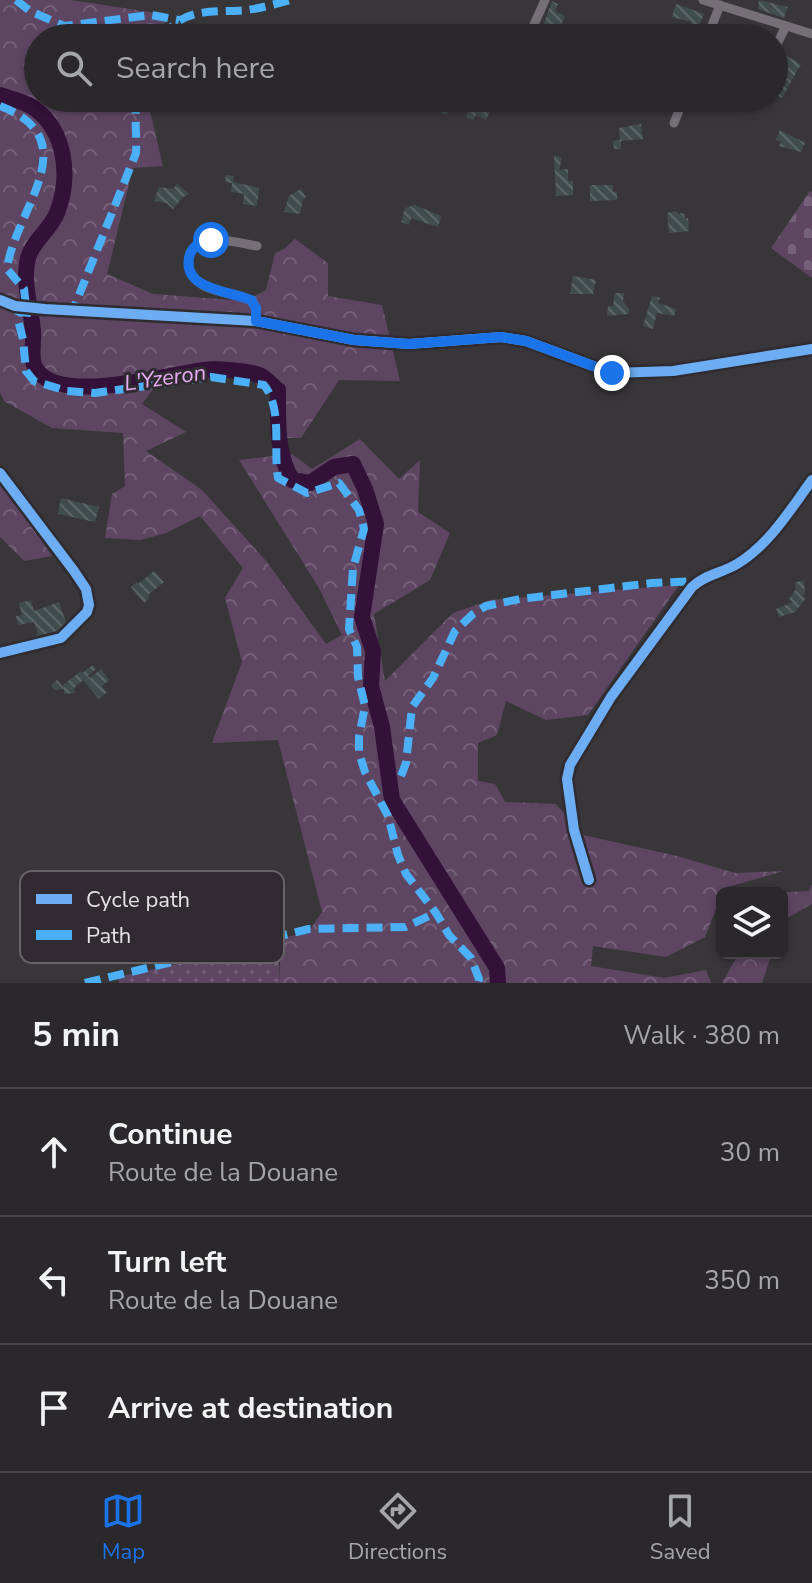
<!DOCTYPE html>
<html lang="en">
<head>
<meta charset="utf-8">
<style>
  body { margin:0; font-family:"Nunito Sans",sans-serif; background:#363437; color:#f1f3f6 }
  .controls { position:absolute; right:24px; bottom:24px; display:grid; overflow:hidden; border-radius:12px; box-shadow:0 2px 6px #0004 }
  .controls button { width:72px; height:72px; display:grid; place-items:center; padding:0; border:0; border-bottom:2px solid #464447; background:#2a282b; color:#f1f3f6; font:40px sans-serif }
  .stop { position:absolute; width:24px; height:24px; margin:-18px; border:6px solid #1a73e8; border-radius:50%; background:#fff }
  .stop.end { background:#1a73e8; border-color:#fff; box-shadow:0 2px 8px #0008 }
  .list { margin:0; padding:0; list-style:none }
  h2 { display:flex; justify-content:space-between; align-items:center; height:104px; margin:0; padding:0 32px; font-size:34px }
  h2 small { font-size:26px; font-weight:400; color:#a5a6a9 }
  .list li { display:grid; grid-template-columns:52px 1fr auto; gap:24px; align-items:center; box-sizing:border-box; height:128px; padding:0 32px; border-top:2px solid #464447 }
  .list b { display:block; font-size:30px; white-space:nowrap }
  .list p { margin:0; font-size:26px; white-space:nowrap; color:#a5a6a9 }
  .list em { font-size:26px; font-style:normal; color:#a5a6a9 }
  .icon { flex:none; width:44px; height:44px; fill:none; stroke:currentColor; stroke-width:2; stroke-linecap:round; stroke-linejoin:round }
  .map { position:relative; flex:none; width:812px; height:983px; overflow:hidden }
  .search { position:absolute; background:#2a282b; box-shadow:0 2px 6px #0004; left:24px; right:24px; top:24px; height:88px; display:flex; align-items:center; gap:20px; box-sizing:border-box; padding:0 28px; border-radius:44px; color:#a5a6a9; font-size:30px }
  .sheet { height:488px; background:#2a282b }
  nav { display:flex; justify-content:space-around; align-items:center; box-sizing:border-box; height:112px; border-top:2px solid #464447; background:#2a282b; font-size:22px; color:#a5a6a9 }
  nav a { display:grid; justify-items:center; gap:4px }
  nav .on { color:#1a73e8 }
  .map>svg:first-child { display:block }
</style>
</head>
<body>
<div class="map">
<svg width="812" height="983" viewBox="0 0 812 983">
  <defs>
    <pattern id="grass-dots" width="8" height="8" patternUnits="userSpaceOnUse" patternTransform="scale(2)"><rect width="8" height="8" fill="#5e4663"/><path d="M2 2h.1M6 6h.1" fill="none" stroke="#756079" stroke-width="1.8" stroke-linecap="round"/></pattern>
    <pattern id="forest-crowns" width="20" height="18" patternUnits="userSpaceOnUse" patternTransform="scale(2)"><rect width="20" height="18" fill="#5e4663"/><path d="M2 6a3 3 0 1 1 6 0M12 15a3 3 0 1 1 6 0" fill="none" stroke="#756079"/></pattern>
    <pattern id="cemetery-stones" width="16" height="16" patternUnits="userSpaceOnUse" patternTransform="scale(2)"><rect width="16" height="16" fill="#5e4663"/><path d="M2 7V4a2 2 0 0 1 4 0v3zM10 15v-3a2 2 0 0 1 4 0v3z" fill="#756079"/></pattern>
    <pattern id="building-back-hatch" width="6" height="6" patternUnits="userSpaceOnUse" patternTransform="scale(2)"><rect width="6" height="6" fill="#414d4c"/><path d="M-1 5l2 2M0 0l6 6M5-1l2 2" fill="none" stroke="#5c6666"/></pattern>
  </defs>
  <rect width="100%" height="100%" fill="#383639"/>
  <polygon fill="url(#grass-dots)" points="279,941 279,983 119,983 118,977"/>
  <g fill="url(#forest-crowns)">
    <polygon points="0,0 71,0 169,15 158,38 38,38 38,98 129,98 149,107 163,166 133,168 107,274 153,294 245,301 266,290 275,253 284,249 295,239 328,263 328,296 382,305 400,381 339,380 301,438 271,438 274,392 259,379 211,374 159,381 142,404 186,432 146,451 202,490 267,562 326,644 342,635 319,588 239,460 292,454 312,469 360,439 399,479 420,460 418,512 450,533 430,580 374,614 385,681 453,613 490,600 679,585 588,715 546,720 506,701 497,735 478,743 478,781 495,784 505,802 556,804 583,835 677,856 735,873 784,871 724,888 705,937 666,957 593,946 591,966 664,978 706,970 711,983 279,983 281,939 309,931 322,912 278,740 212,743 242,662 225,598 243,568 200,516 166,533 140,540 105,538 112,494 125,486 123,433 52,428 4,401 0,392"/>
    <polygon points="0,482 52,556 24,561 0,537"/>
    <polygon points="812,884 812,904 782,921 782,893 772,893 809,891"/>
    <polygon points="739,953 772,953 762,983 722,983"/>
  </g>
  <polygon fill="url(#cemetery-stones)" points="810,191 812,192 812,278 771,248"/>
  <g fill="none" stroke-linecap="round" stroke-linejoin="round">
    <path stroke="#331139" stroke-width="16" d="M0 95C11 99 24 101 34 108 66 131 71 177 57 213 50 230 32 242 28 258 22 282 31 307 33 331 34 342 30 358 35 367 55 407 169 374 204 370 216 368 248 371 259 375 266 377 272 386 278 390 278 421 276 453 292 480L310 483 334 467 353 464 365 489 376 524 362 617 373 651 371 686 382 727 392 800 497 968 498 983"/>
  </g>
  <g fill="url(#building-back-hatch)">
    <polygon points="759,0 788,7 784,18 758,9"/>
    <polygon points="552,1 558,4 555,11 565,16 557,34 549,30 546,37 540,34"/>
    <polygon points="676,4 704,14 694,38 669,38 654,32 657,25 685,36 691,22 672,17"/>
    <polygon points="781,53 801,64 782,98 774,94 774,63"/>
    <polygon points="442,98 470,98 481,103 479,107 490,111 486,120 476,115 473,120 466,117 470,107 454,100 446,115 436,110"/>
    <polygon points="641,124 643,139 621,141 621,149 614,149 613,141 620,140 619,128"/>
    <polygon points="780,130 805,143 801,152 779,146 781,142 776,140"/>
    <polygon points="554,155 562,158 559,170 568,169 568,181 573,181 573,195 556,196"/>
    <polygon points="226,175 234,176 233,182 259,188 257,206 243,204 244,194 231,192 232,183 225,182"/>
    <polygon points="177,184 189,194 183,197 173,209 166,203 154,201 159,187 173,189"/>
    <polygon points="590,185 613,185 613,192 617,192 617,200 590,201"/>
    <polygon points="301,189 306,197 303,199 300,214 284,212 289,196"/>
    <polygon points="415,205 441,216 438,227 411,218 409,225 401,222 405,208"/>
    <polygon points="677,211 678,214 684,213 685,219 688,218 689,231 669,233 667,213"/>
    <polygon points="573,276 596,280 593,294 570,294"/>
    <polygon points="615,293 624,293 623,301 629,309 629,314 607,316 608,306 613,306"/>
    <polygon points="652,296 660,298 658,303 676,309 674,316 657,313 653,329 643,326"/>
    <polygon points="61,498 99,507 95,522 58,514"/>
    <polygon points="154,571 164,582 148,595 150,597 144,603 131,587 137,582 138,584"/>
    <polygon points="804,581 805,593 802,596 806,598 795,612 779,617 776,609 793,602 789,599 796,589 795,582"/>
    <polygon points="31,600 34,611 59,602 66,622 57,631 35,637 38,634 34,622 18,625 16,616 22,615 19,603"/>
    <polygon points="93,665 96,669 88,676 90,678 101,669 109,680 102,686 107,692 99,699 83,680 74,688 75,693 64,694 64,689 55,690 51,685 57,680 64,688 63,685 81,671 82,673"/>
  </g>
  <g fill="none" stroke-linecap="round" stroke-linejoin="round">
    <g stroke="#747076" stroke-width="9">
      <polyline points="703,0 812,34"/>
      <polyline points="528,38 545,0"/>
      <polyline points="707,38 720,5"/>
      <polyline points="774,50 786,26"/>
      <polyline points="674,123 684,98"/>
      <path d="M256 321V308L251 300C234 293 211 293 197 281 190 275 187 266 189 258 195 229 237 243 257 246"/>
      <polyline points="0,473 74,571 86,589 89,605 87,612 61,638 0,653"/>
      <path d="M589 880 574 830 567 779 570 765 611 697 692 587C704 575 722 573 737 564 769 545 790 510 812 480"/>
    </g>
    <polyline stroke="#757078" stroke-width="14" points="0,300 15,306 45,309 256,321 354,340 409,344 501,337 526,341 612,373 673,371 812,349"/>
    <g stroke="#4cb0f7" stroke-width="8" stroke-dasharray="16 8" stroke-linecap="butt">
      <polyline points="16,0 30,11 64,26 151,15 179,20"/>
      <path d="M163 38C182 6 215 13 247 10 261 8 276 4 290 0"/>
      <path d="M0 106C89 140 15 209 7 269L24 289 27 315"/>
      <path d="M31 313 19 312 17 316 23 339 26 371 34 381 67 391 95 393 211 377 264 385C283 409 273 449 278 478L307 493 339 483 359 510 364 529 353 568 349 629 357 647 358 677 365 706 359 737V753L365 772 388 816 398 855 406 874 436 913 449 935 471 958 479 979 478 983"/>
      <path d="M66 313 73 310 136 153C137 134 134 117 137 98"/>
      <polyline points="401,776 406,763 412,707 433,678 455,631 473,614 486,606 520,599 652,583 698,581"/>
      <polyline points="85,983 309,929 405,927 436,913"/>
    </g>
    <g stroke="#2f2b30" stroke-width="15">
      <g id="cycleway">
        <polyline points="0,300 15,306 45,309 256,321 354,340 409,344 501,337 526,341 612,373 673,371 812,349"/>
        <polyline points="0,473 74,571 86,589 89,605 87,612 61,638 0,653"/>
        <path d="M589 880 574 830 567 779 570 765 611 697 692 587C704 575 722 573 737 564 769 545 790 510 812 480"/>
      </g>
    </g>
    <use href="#cycleway" stroke="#6dadf4" stroke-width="10"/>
  </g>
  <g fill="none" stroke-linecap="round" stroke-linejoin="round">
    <path stroke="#1a73e8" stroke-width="10" d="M211 240C200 242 191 246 189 258 183 290 231 291 251 300L256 308V321L354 340 409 344 501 337 526 341 612 373"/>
  </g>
  <g text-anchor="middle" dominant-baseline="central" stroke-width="6" stroke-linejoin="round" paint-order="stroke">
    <g font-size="22" font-style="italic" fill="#e7acf3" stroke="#2f2b30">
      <text transform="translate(165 378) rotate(-8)">L'Yzeron</text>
    </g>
  </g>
  <rect x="20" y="871" width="264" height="92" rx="12" fill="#2f2b30" stroke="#666266" stroke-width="2"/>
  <rect x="36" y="894" width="36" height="10" fill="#6dadf4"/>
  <rect x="36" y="930" width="36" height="10" fill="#4cb0f7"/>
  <g font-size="22" fill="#e5e2e5">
    <text x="86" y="907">Cycle path</text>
    <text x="86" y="943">Path</text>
  </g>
</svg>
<div class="controls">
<button><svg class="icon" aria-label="layers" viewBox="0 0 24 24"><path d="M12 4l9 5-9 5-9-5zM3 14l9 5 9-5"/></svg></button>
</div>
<div class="stop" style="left:211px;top:240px"></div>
<div class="stop end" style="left:612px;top:373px"></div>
<div class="search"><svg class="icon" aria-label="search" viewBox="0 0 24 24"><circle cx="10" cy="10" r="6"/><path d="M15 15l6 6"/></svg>Search here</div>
</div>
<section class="sheet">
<h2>5 min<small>Walk · 380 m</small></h2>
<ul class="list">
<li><svg class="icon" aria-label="ahead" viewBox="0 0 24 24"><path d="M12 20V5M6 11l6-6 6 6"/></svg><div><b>Continue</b><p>Route de la Douane</p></div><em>30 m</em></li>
<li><svg class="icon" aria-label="left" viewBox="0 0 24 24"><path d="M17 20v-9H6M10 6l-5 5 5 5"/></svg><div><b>Turn left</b><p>Route de la Douane</p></div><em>350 m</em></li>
<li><svg class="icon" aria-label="arrive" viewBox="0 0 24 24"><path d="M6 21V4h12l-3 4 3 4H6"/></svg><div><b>Arrive at destination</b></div></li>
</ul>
</section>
<nav>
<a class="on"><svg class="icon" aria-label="map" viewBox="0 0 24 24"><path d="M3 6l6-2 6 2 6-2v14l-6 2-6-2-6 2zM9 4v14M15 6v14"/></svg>Map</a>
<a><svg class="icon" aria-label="directions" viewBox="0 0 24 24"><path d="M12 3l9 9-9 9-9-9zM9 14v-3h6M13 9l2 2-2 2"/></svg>Directions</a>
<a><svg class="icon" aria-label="saved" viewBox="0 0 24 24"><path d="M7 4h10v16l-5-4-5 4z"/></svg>Saved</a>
</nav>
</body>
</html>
